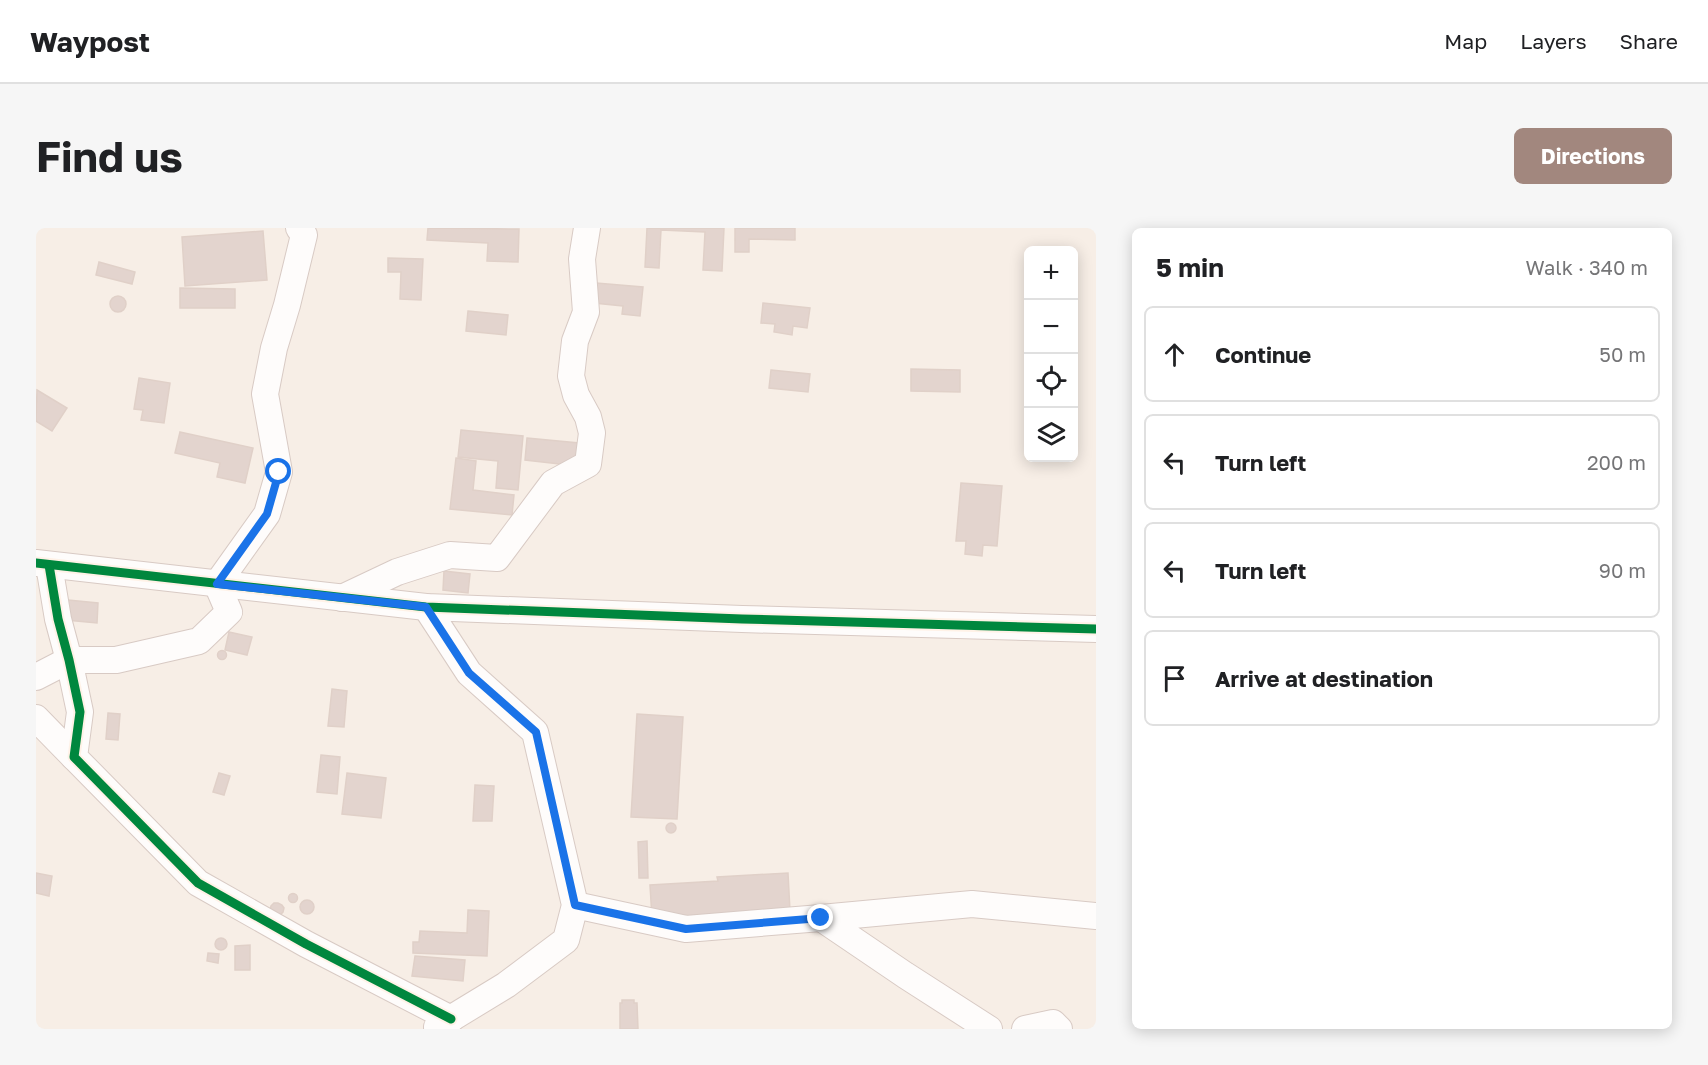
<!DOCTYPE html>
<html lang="en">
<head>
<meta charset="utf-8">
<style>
  body { margin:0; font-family:"Golos Text",sans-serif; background:#f6f6f6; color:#202124 }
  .controls { position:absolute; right:18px; top:18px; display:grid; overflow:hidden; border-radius:9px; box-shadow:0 3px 15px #0003 }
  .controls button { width:54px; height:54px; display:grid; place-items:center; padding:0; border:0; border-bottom:2px solid #e0e0e0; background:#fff; color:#202124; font:30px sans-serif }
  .stop { position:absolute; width:18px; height:18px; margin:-14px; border:4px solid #1a73e8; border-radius:50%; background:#fff }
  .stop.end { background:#1a73e8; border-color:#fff; box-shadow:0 2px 6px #0008 }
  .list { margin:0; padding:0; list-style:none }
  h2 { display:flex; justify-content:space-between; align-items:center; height:78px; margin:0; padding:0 24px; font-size:26px }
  h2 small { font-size:20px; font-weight:400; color:#757577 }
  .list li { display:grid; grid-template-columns:39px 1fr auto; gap:18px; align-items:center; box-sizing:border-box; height:96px; margin:0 12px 12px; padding:0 12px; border:2px solid #e0e0e0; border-radius:9px }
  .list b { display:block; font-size:22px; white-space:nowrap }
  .list em { font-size:20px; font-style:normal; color:#757577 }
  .icon { flex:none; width:33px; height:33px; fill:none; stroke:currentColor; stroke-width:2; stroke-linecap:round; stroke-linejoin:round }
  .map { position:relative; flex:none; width:1060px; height:801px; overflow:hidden; border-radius:9px }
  header { display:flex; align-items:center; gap:36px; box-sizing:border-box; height:84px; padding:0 30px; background:#fff; border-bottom:2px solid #e0e0e0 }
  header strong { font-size:28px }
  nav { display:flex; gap:33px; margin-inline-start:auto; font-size:21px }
  .intro { display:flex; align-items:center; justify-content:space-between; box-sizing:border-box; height:144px; padding:0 36px }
  h1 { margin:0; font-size:42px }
  .button { padding:15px 27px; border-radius:9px; background:#a2877e; color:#fff; font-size:21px; font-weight:700 }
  main { display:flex; gap:36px; padding:0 36px }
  aside { flex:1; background:#fff; border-radius:9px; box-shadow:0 3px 15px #0003 }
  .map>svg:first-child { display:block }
</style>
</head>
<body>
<header>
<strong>Waypost</strong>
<nav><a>Map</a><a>Layers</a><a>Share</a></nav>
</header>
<div class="intro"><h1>Find us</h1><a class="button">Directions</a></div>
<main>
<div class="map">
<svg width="1060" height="801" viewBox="0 0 1060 801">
  <rect width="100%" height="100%" fill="#f7eee6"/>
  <g fill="#e3d4ce" stroke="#e0d0c8" stroke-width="1.5">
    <polygon points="392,0 483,1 482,34 451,33 452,15 391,12"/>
    <polygon points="611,0 688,0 686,43 667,42 669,4 625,2 623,40 609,39"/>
    <polygon points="699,0 759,0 759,12 713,11 713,24 699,24"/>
    <polygon points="227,3 231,52 149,58 146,9"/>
    <polygon points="352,30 387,31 385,72 364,71 365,44 352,44"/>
    <polygon points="63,34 99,44 96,56 60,47"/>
    <polygon points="560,55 607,59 604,88 586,86 587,78 558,75"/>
    <polygon points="144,60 199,61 199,80 144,80"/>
    <circle cx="82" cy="76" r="8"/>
    <polygon points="727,75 774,80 771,100 757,98 756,107 738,104 739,96 725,95"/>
    <polygon points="432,83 472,87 470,107 430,103"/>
    <polygon points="875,141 924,142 924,164 875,163"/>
    <polygon points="735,142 774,146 772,164 733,160"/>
    <polygon points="103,150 134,155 128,195 105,192 107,182 98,181"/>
    <polygon points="1,162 31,180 16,203 0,193"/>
    <polygon points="425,202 487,208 482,262 460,260 462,233 422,229"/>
    <polygon points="144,204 217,220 209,255 181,249 184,235 139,225"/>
    <polygon points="491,210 543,215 541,238 489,232"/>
    <polygon points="420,230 440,233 437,262 478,267 476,287 414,281"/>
    <polygon points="925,255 966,258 961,318 947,317 946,328 929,326 930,313 920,313"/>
    <polygon points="408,343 434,346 432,365 407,362"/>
    <polygon points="32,372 62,375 61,395 30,392"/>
    <polygon points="193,404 216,409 211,427 189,422"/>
    <circle cx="186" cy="427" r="4.5"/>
    <polygon points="296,461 311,463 308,499 292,498"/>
    <polygon points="72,485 84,486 82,512 70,511"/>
    <polygon points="601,486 647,489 641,591 595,589"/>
    <polygon points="285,527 304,529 301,566 281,564"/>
    <polygon points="183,545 194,548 188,567 177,564"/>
    <polygon points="311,545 350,550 345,590 306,586"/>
    <polygon points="439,557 458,558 456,593 437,593"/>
    <circle cx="635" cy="600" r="5"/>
    <polygon points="611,613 612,650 603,650 602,614"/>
    <polygon points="0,645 16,648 13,668 0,665"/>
    <polygon points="752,645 754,683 616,690 614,657 682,653 681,649"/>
    <circle cx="257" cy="670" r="4.5"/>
    <circle cx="271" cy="679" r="7"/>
    <polygon points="238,675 242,675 246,677 248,680 247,684 244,687 234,682 235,678"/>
    <polygon points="432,682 453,683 451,728 377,725 377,714 383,714 384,703 431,705"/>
    <circle cx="185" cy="716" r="6"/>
    <polygon points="214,717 214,742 199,742 199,718"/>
    <polygon points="172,725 183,726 182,735 171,733"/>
    <polygon points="379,728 429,732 427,753 376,748"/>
    <polygon points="586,772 598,772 598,775 601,775 602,801 584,801 584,775 586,775"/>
  </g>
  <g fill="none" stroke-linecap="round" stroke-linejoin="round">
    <g stroke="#d8cac4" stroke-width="28">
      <g id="minor">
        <polyline points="0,335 390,379 706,391 1060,401"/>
        <polyline points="13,337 22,391 33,432 44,484 38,529 162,655 270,716 415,791"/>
        <polyline points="306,370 361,344 414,327 461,330 517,255 552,236 556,205 552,189 540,167 535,148 539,113 550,84 546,31 551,0"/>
        <polyline points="390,379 433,445 499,504 539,677 530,712 470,757 401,799"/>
        <polyline points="0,449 33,432 80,432 163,413 193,384 181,356 231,286 243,244 229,166 238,120 251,77 268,7 263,0"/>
        <polyline points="0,490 38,529"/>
        <polyline points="539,677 650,701 785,690"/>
        <polyline points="953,801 869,747 785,690 936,676 1060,688"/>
        <polyline points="989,801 1017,795 1023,801"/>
      </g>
    </g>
    <use href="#minor" stroke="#fefcfb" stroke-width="26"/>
    <g stroke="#fff2e7" stroke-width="13">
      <g id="cycleway">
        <polyline points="0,335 390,379 706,391 1060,401"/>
        <polyline points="13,337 22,391 33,432 44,484 38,529 162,655 270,716 415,791"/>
      </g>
    </g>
    <use href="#cycleway" stroke="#00873e" stroke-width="9"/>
  </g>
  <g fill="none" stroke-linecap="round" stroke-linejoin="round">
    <polyline stroke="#1a73e8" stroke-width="8" points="243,244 231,286 181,356 390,379 433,445 500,504 539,677 650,701 785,690"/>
  </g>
</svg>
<div class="controls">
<button>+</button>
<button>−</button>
<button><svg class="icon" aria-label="locate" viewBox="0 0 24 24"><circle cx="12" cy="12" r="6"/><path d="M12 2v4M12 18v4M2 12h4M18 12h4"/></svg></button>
<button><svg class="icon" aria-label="layers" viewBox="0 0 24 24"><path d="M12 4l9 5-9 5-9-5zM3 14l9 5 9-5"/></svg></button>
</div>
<div class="stop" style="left:243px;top:244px"></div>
<div class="stop end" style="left:785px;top:690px"></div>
</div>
<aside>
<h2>5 min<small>Walk · 340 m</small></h2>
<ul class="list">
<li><svg class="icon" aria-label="ahead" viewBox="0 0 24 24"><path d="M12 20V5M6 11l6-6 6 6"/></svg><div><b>Continue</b></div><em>50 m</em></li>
<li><svg class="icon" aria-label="left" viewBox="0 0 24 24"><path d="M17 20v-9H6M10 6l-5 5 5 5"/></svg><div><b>Turn left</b></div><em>200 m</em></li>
<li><svg class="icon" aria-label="left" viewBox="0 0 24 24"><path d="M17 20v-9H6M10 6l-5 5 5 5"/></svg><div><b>Turn left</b></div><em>90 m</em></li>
<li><svg class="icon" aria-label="arrive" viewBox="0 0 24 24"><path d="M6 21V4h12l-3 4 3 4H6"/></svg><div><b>Arrive at destination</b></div></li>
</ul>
</aside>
</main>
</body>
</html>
